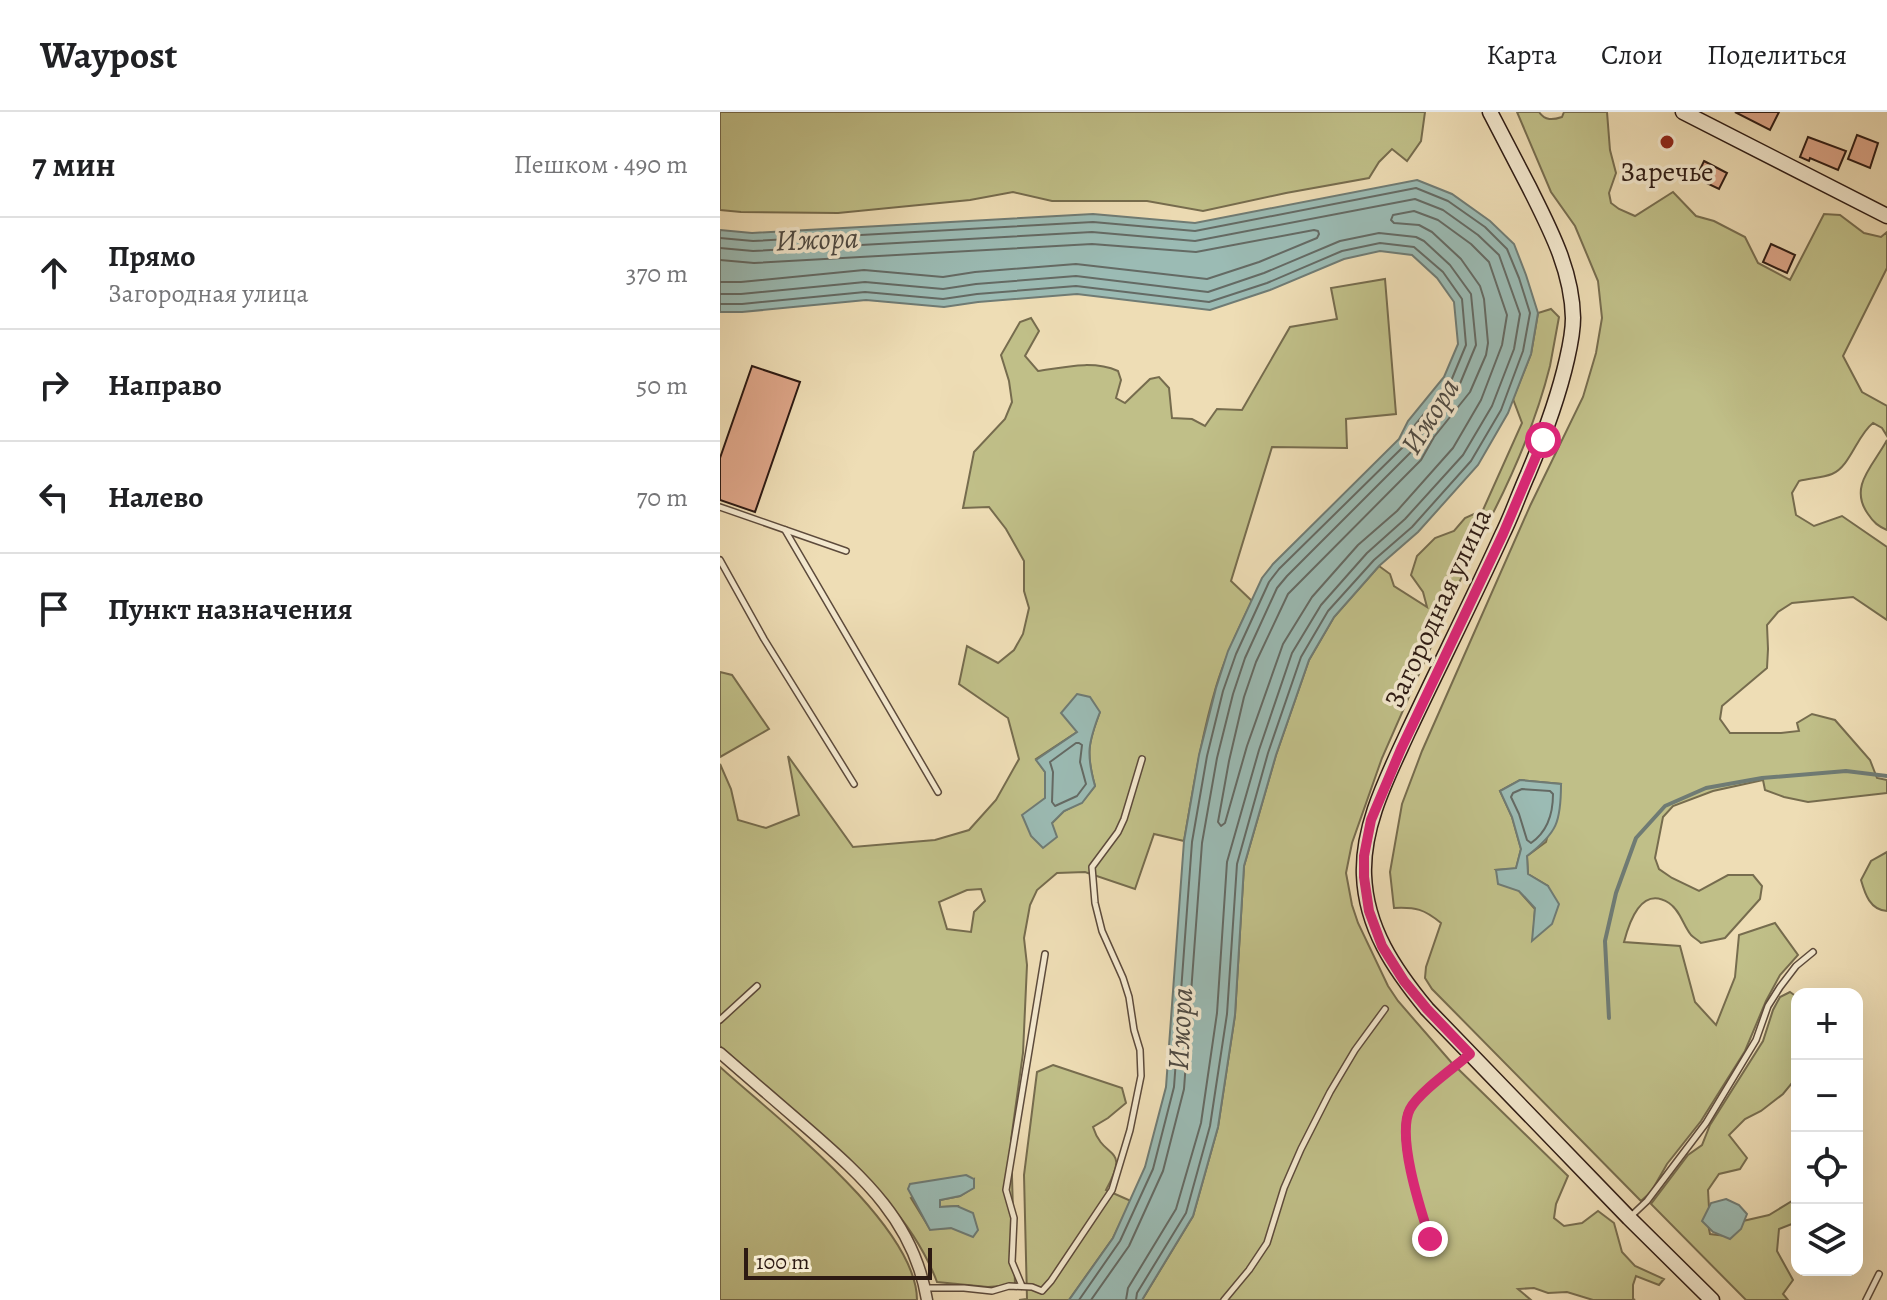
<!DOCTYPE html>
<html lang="ru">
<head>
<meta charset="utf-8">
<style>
  body { margin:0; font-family:Alegreya,serif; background:#f6f6f6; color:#202124 }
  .controls { position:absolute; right:24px; bottom:24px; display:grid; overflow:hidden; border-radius:16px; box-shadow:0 8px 32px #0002 }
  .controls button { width:72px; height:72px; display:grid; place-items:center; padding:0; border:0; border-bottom:2px solid #e0e0e0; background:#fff; color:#202124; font:40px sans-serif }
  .scale { position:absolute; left:24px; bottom:20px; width:188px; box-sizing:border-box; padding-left:8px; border:4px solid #2d1a13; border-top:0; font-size:22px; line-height:28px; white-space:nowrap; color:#2d1a13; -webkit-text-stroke:6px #f4e9cf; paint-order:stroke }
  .stop { position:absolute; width:24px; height:24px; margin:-18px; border:6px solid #db2777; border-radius:50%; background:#fff }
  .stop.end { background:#db2777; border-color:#fff; box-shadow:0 2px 8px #0008 }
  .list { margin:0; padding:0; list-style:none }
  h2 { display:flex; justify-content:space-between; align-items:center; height:104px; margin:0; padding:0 32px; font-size:34px }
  h2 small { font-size:26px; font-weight:400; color:#757577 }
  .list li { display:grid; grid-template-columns:52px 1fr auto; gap:24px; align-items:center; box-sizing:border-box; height:112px; padding:0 32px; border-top:2px solid #e0e0e0 }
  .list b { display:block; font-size:30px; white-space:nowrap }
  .list p { margin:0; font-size:26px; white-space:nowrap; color:#757577 }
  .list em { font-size:26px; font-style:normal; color:#757577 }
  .icon { flex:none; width:44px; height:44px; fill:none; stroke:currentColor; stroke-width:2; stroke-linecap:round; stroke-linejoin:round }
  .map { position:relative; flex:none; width:1167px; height:1188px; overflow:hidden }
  header { display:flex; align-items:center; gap:48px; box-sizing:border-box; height:112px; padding:0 40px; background:#fff; border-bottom:2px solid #e0e0e0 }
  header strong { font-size:38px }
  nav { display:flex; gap:44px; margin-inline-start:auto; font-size:28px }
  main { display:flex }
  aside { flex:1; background:#fff }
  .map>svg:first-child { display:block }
</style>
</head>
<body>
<header>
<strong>Waypost</strong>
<nav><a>Карта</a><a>Слои</a><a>Поделиться</a></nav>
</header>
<main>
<aside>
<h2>7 мин<small>Пешком · 490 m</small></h2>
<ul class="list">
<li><svg class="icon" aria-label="ahead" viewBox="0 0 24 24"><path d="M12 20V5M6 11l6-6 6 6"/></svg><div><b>Прямо</b><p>Загородная улица</p></div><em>370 m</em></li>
<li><svg class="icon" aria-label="right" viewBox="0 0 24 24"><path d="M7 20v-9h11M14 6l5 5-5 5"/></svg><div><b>Направо</b></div><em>50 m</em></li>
<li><svg class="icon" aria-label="left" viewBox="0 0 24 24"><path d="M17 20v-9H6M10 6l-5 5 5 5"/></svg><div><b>Налево</b></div><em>70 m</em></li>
<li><svg class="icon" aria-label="arrive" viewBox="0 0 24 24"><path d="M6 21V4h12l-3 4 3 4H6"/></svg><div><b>Пункт назначения</b></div></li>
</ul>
</aside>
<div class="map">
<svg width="1167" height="1188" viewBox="0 0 1167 1188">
  <rect width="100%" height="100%" fill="#eeddb5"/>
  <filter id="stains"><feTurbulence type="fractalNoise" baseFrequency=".0025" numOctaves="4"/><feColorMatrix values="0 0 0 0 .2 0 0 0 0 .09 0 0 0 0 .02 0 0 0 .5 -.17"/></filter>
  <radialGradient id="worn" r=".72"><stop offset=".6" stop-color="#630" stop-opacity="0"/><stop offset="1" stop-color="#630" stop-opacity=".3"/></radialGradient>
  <g fill="#c0bf88" stroke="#766c4e" stroke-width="2" fill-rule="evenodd">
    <polygon points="0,0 705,0 701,29 687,49 672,37 659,50 649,66 566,81 483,99 427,89 332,89 293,80 250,88 118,101 21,100 0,98"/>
    <path d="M797 0H819C825 9 833 8 842 5L844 0H887L890 38 896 61 889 81 891 91 899 97 915 104 953 80 976 104 994 109 1025 125 1038 151 1070 168 1104 102 1120 103 1144 121 1161 125 1167 120V156L1123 244 1142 280 1167 294V324L1162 316 1153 311C1137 323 1130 355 1112 362 1102 366 1090 366 1079 369L1072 381 1076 403 1094 414 1122 404 1167 435V508L1133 485 1072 491 1058 500 1047 513 1048 537 1047 556 1002 594 1000 607 1010 621H1061L1079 619 1077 611 1092 602 1115 608 1150 648 1157 666 1167 668V681L1088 690 1064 685 1045 678 1043 668 993 679 953 694 943 705 935 746 939 757 952 766 979 779 1008 763H1033L1042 774 1040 787 1005 826 981 831C978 828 974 826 971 823 963 813 960 798 949 791 921 773 909 811 904 830L960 834 975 890 996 913 1015 865 1019 823 1055 811 1078 843 1060 863 1046 889 1025 939 981 1009 947 1052 931 1080 921 1089 712 877 705 866 706 855 721 811C704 797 696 795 674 796L670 760 682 692 702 639 810 394 863 285 876 241 882 206 878 169 855 114 831 80ZM800 668 841 672 826 730 807 744 808 762 828 774 813 828 815 797 799 779 776 758 796 757 801 737 792 705 780 679Z"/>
    <path d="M665 167 676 302 626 307 627 336 552 335 511 469 532 489C518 517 505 545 496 575 481 625 473 678 464 729L434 722 415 777 365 760 337 761 317 778 310 793 304 826 307 853 303 941 291 1028 295 1173 268 1175 217 1170C193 1106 141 1060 91 1015 61 988 30 961 0 934V652L11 677 18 708 46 716 79 703 68 644 133 735 215 728 249 718 276 688 299 647 288 606 239 572 247 534 278 551 294 538 303 522 309 496 304 479V449L286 417 269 395 243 396 254 340 285 307 292 290 289 269 281 243 300 210 311 206 319 219 305 244 318 259C345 255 373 248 398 259L401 268 396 286 405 291 430 267 439 265 449 276 452 306 472 307 485 314 497 297 522 298 570 215 617 207 611 176ZM380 600C368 631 366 642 375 674L362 690 344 699 332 711 325 686V660L316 647 357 620ZM261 777 265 789 254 800 251 820 227 817 219 790 247 778ZM254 1067 253 1076 240 1084 220 1088V1095L238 1094 231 1116 210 1117 191 1086Z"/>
    <path d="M831 197 839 205C836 221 833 238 830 254 814 318 786 379 754 437L662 646 632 731 626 761 632 793 638 811 668 874 678 889 731 950 848 1064 836 1092 834 1106 844 1114 862 1111 878 1099 894 1111 902 1140 915 1154 944 1167 939 1173 916 1164 913 1173V1187L915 1188H873L847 1180 828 1181 814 1176 798 1177 811 1188H422L473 1104 498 1015 515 903 524 754 556 643 589 548 614 505 659 454 670 462 674 474 707 495 703 480 691 463 697 444 715 426 734 419 745 406 763 398 802 311 793 287 811 242 818 201Z"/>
    <path d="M1167 328V418C1158 414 1154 411 1148 402 1128 374 1154 353 1167 328Z"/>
    <polygon points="0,560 12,563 49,617 0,645"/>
    <path d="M1167 740V799C1150 798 1145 782 1141 768L1151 749Z"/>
    <polygon points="1070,880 1077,885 1077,965 1063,982 1041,999 1025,1007 1009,1023 1027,1046 1020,1057 999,1062 988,1078 989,1096 987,1107 990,1122 1006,1124 1023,1109 1049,1103 1077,1086 1077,1110 1059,1117 1057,1139 1073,1168 1063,1182 1068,1188 1026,1188 931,1092 968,1043 982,1033 990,1013 1043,929 1053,898 1060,885"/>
    <path d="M333 953 402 976 406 991 388 1006 373 1015C384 1050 411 1032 386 1078L411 1089 393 1126 349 1188H299L307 1187 304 1063 317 960Z"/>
    <path d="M0 955C54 1004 197 1113 197 1188H0Z"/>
  </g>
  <g fill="#9bbbb4" stroke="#6f7b74" stroke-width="2">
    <polygon points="697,68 732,82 770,109 794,132 806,163 818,201 811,242 788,301 758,353 698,420 659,454 614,505 589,548 556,643 524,754 515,903 498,1015 473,1104 422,1188 349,1188 393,1126 425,1055 446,975 464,729 479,643 496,576 508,539 542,466 553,452 679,327 688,309 724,265 738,232 734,190 717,166 692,143 660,139 624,147 550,178 490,198 357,182 258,190 224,195 146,188 22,200 0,200 0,118 32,121 373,102 475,111"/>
    <path d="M357 582 370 585 380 600C368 631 366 642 375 674L362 691 344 699 332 711 337 725 323 736 311 724 302 703 325 686V660L316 648 357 620 341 601Z"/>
    <path d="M800 668 841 672C841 710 837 721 807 744L808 762 828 774 839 792 832 812 812 829 815 796 799 779 778 772 776 758 796 756 801 737 792 705 780 679Z"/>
    <polygon points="246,1063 254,1067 254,1076 240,1084 220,1088 220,1095 237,1094 253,1101 258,1118 253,1125 231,1116 210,1118 188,1077 190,1072"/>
    <polygon points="1006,1087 1019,1093 1027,1102 1021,1117 1010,1127 993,1120 982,1109 991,1091"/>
  </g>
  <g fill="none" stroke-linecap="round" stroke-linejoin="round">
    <g stroke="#646a64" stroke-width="2">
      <polygon points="694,99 718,108 751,132 769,150 787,203 782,233 761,288 733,336 677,399 638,433 592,485 563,532 527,634 505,711 501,714 498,710 509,649 524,585 536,550 568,482 701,348 714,325 750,280 766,243 768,231 764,187 760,174 741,147 712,120 699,113 674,111 671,108 673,103"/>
      <polyline points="0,126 33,129 373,110 475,119 696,76 728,89 765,115 787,137 799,166 810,201 803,239 781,298 751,349 692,415 654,448 608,499 581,545 548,641 517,752 507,902 490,1014 466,1101 417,1181 416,1188"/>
      <polyline points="0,136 33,139 372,120 475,129 695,87 723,98 758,123 779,143 800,202 794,237 772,294 743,343 685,407 647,441 601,493 572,541 539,638 507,750 497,901 481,1011 456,1097 408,1176 406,1188"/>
      <polyline points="0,148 34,151 372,132 476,140 594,118 598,119 599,122 597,126 539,150 487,167 356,152 255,160 223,165 144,158 21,170 0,170"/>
      <polyline points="0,182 21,182 145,170 223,177 256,172 356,164 488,180 544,161 620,129 659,121 696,125 704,129 730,153 751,182 756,233 739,274 704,318 692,339 567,464 557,476 525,546 513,582 497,646 482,731 464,977 443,1059 409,1134 371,1188"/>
      <polyline points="0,192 22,192 145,180 223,187 257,182 356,174 489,190 547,171 622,139 660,131 694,135 723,160 742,187 746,233 731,269 695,313 685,333 559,457 549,470 516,542 503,579 487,644 472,730 454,975 433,1057 400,1129 359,1188"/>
      <polygon points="356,631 359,631 362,633 360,650 366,672 357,684 335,694 332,690 333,660 330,650"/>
      <path d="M802 677 830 679 833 682C833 701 827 720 811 731L807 728 799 702 791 685 793 681Z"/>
    </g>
    <polyline stroke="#6f7b74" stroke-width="4" points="889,906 885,829 896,781 916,726 945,694 986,676 1042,666 1126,659 1167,664"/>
  </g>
  <g fill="#dea689" stroke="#2d1a13" stroke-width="2">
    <polygon points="1015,0 1059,0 1050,18"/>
    <polygon points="1137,23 1158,31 1150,56 1128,47"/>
    <polygon points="1088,25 1126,39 1118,58 1090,46 1089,49 1080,45"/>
    <polygon points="984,49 1007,61 999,77 976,66"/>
    <polygon points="1051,132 1075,143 1067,161 1043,150"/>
    <polygon points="32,254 80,270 35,400 0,388 0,346"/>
  </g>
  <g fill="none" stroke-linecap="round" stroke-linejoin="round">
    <g stroke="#5d4b3c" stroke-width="8">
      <g id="lane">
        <polyline points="0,395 126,439"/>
        <polyline points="65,418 218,680"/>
        <polyline points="0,448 44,527 134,672"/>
        <polyline points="0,908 37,874"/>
        <polyline points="910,1105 927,1089 986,1011 1036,928 1048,894 1060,875 1076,854 1093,840"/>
        <path d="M710 1127C701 1098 676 1025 689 998 698 981 734 955 749 942"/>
        <polyline points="302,1174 292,1150 294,1106 286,1078 325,842"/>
        <polyline points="206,1176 244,1176 272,1179 289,1174 312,1175 322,1179 331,1169 392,1078 410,1018 421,964 420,938 414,918 409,885 403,866 382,819 375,791 372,755 398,720 404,707 422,647"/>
        <polyline points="504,1188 529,1158 547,1131 564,1076 581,1037 610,980 635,938 665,897"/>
        <polyline points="1146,1188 1159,1162"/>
      </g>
    </g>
    <g stroke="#5d4b3c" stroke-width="13">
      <path id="street" d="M0 941C29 966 59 992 88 1017 144 1066 194 1110 207 1188"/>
    </g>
    <g stroke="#2d1a13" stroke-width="17">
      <g id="secondary">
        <path d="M770 0C783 25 796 50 809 75 830 117 852 158 853 206 853 220 850 234 847 247 838 287 824 324 808 362 799 382 792 403 782 423 752 489 719 554 688 620 668 664 642 713 644 763 646 816 674 857 707 897L909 1106 992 1188"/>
        <polyline points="963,0 1167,104"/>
      </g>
    </g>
    <use href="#lane" stroke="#f4e9cf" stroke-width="5"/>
    <use href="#street" stroke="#f4e9cf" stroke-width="10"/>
    <use href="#secondary" stroke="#f4e9cf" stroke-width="14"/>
  </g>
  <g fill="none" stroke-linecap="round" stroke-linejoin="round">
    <path stroke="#db2777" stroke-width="10" d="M710 1127C701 1099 676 1024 690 997 699 980 735 955 750 942L707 897 684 869 662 834 649 799 644 765V744L651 708 681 637 783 422 823 328"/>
  </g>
  <circle fill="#8f2418" stroke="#f4e9cf" stroke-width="3" cx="947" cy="30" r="8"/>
  <g text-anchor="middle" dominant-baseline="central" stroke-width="7" stroke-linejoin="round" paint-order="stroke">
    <g font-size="28" fill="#2d1a13" stroke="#f4e9cf">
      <text x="947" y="60">Заречье</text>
    </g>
    <g font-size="28" fill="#2d1a13" stroke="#f4e9cf">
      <text transform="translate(718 496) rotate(-65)">Загородная улица</text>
    </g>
    <g font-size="30" font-style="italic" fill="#4e4a43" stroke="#f4e9cf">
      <text transform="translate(97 127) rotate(-2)">Ижора</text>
      <text transform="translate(710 304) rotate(-58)">Ижора</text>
      <text transform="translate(460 917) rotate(-87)">Ижора</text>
    </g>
  </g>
  <rect width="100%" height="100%" filter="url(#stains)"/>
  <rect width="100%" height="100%" fill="url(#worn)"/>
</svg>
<div class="controls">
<button>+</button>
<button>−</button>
<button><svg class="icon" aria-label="locate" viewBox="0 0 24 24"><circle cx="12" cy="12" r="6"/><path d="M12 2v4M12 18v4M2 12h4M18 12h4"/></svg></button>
<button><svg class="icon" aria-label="layers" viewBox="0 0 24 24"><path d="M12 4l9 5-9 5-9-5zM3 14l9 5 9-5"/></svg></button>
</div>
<div class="scale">100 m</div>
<div class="stop" style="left:823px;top:328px"></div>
<div class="stop end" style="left:710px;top:1127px"></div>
</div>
</main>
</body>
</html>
